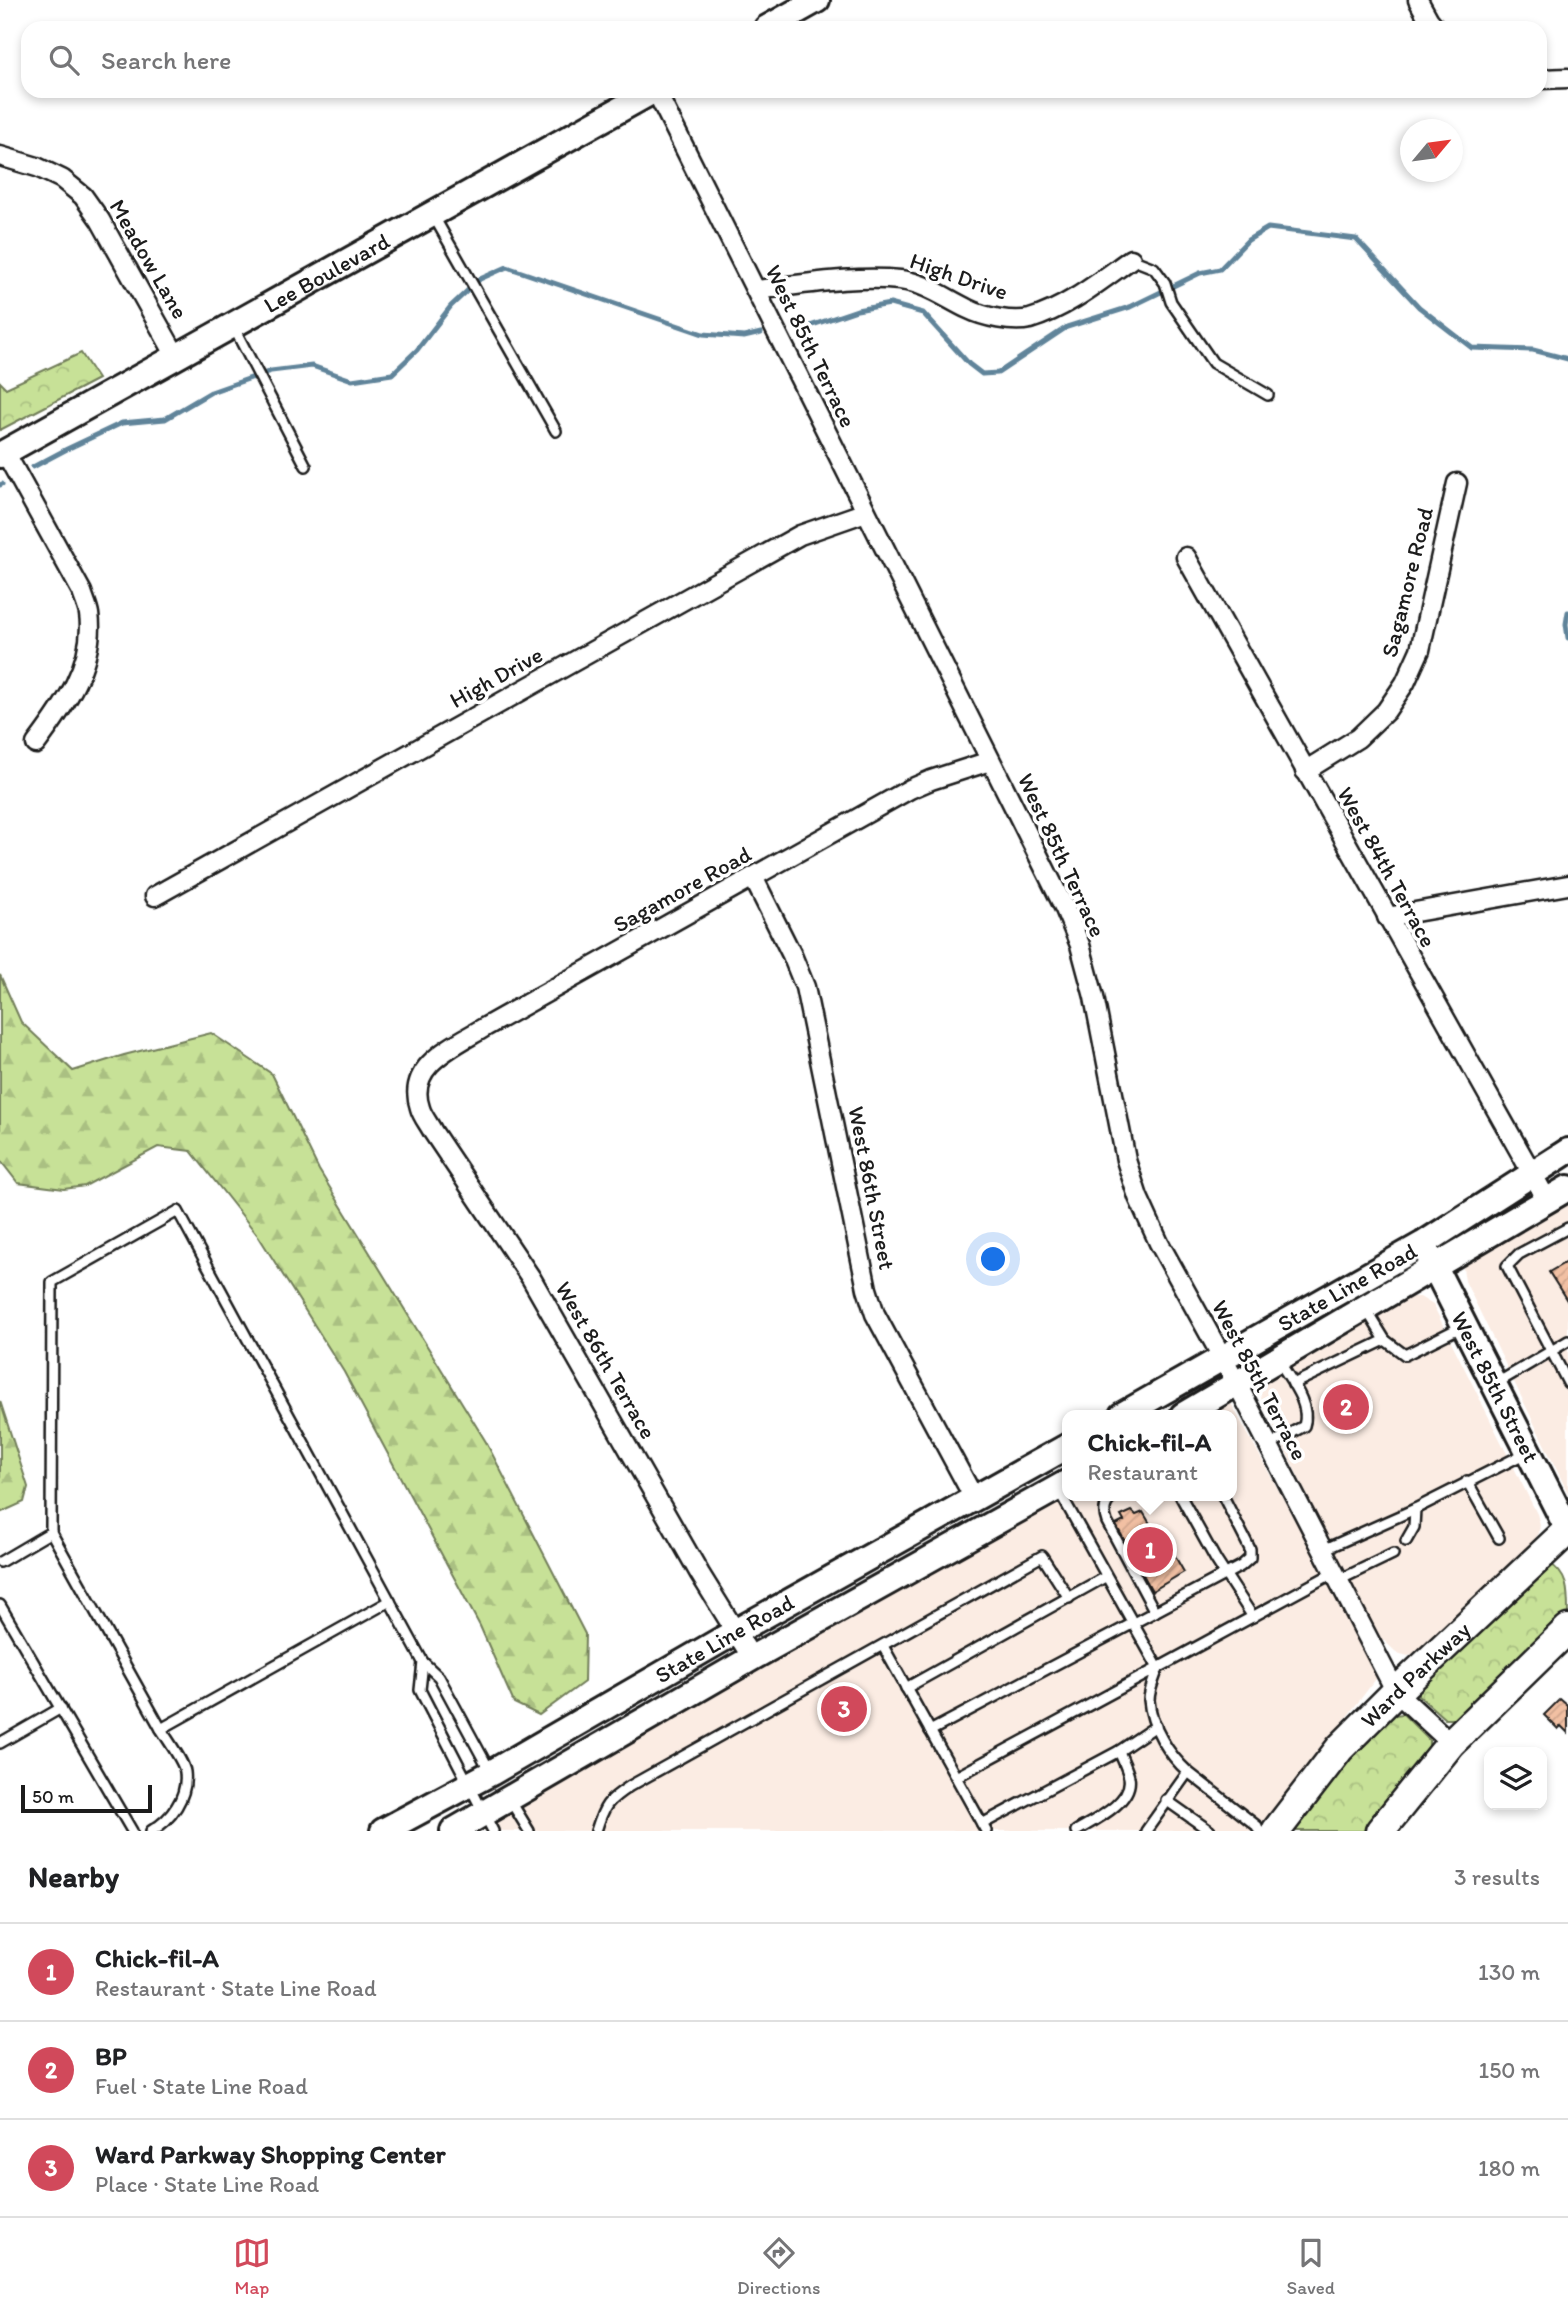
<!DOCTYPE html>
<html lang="en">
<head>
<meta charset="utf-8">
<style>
  body { margin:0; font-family:Itim,sans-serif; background:#f2f2f2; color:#202124 }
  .controls { position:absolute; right:21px; bottom:21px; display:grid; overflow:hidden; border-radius:14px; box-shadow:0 4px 10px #0003 }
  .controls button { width:63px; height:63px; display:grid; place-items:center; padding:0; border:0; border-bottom:2px solid #e0e0e0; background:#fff; color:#202124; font:35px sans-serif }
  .compass { position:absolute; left:1400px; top:119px; width:63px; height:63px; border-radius:50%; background:#fff; box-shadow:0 4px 10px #0003; rotate:61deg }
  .scale { position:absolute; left:21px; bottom:18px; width:131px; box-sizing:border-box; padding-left:7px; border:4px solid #1c1c1c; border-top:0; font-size:19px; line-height:24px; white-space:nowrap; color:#1c1c1c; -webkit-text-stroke:5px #fff; paint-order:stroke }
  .you { position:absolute; left:994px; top:1260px; width:24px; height:24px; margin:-18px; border:5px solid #fff; border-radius:50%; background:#1a73e8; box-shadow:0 0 0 10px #1a73e833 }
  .badge { display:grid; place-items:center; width:46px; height:46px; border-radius:50%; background:#d1495b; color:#fff; font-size:23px; font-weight:700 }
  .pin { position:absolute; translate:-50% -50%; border:4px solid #fff; box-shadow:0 2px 7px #0006 }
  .popup { position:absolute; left:1062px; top:1410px; width:175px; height:91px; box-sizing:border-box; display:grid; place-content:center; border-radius:14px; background:#fff; filter:drop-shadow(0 2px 5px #0005); font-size:23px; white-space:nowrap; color:#757577 }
  .popup b { font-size:26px; color:#202124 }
  .popup::after { content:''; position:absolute; left:50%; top:100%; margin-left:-14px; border:14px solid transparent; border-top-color:#fff }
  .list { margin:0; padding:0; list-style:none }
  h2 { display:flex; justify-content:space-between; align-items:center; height:91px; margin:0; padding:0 28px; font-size:30px }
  h2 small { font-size:23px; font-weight:400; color:#757577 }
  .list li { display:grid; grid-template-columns:46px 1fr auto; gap:21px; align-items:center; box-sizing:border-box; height:98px; padding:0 28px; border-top:2px solid #e0e0e0 }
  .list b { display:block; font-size:26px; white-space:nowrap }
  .list p { margin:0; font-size:23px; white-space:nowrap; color:#757577 }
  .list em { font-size:23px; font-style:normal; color:#757577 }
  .icon { flex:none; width:38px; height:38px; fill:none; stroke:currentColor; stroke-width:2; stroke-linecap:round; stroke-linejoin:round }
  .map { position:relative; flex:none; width:1568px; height:1831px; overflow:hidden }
  .search { position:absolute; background:#fff; box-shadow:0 4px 10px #0003; left:21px; right:21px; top:21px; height:77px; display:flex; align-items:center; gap:18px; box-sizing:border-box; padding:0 24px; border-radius:21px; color:#757577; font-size:26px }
  .sheet { height:385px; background:#fff }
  nav { display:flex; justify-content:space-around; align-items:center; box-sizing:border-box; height:98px; border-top:2px solid #e0e0e0; background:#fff; font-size:19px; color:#757577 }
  nav a { display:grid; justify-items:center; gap:4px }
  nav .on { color:#d1495b }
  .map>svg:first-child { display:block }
</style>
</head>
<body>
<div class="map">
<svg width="1568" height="1831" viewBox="0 0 1568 1831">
  <defs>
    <pattern id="forest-firs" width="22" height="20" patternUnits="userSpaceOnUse" patternTransform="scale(1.75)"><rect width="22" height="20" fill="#c7e197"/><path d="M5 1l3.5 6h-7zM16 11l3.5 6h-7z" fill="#aac082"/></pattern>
    <pattern id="park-crowns" width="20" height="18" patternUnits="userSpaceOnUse" patternTransform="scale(1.75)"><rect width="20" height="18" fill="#c7e197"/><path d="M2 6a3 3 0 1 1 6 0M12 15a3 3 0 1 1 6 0" fill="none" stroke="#aac082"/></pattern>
    <pattern id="building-hatch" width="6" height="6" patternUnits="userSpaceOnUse" patternTransform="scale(1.75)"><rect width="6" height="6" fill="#f2c0a3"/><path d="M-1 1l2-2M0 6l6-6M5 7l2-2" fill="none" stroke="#cfa48c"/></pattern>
  </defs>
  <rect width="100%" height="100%" fill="#fff"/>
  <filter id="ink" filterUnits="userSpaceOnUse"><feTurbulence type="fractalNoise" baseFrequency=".0143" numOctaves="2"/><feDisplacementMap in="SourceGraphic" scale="14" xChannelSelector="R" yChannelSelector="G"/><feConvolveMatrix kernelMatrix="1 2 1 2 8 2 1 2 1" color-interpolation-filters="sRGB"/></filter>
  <g filter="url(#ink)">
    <g fill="#fbece3">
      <polygon points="1568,1202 1568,1493 1465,1281 1463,1268 1471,1259"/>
      <polygon points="1412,1297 1420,1297 1433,1305 1537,1514 1540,1524 1539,1533 1533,1542 1418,1651 1408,1656 1397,1653 1372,1629 1262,1402 1260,1393 1262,1386 1269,1379 1404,1300"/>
      <polygon points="1225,1392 1379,1675 1259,1831 465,1831 1068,1496 1232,1496 1232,1415 1185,1415"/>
    </g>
    <g fill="url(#forest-firs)" stroke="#727e5a" stroke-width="2">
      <polygon points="0,975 21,1022 73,1071 124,1055 211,1033 272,1074 319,1170 486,1442 585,1634 584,1682 539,1715 514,1703 480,1626 344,1372 259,1237 191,1151 158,1147 85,1186 64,1189 18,1183 0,1160"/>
      <polygon points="0,1401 28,1487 24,1502 0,1513"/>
    </g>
    <g fill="url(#park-crowns)" stroke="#727e5a" stroke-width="2">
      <polygon points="81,353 98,379 0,430 0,382 6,388"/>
      <path d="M1549 1563C1568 1574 1568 1591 1568 1613L1456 1719H1445L1418 1695V1685Z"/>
      <polygon points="1403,1714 1429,1740 1429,1750 1364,1831 1291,1831 1382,1721 1394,1715"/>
    </g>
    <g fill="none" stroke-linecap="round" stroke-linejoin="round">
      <g stroke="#60849a" stroke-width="5">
        <polyline points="798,330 857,310 890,304 923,313 969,364 982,374 998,373 1067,327 1130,307 1200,273 1220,269 1248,240 1268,228 1356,239 1419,307 1472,348 1533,350 1568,359"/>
        <polyline points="33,467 67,449 122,423 165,419 211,392 271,371 312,366 352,380 392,374 417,350 451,306 480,279 507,267 703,334 744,337 761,333"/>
        <polyline points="0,485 2,484"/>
        <polyline points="1568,612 1566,624 1568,638"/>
      </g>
    </g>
    <g fill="url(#building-hatch)" stroke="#1c1c1c" stroke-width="2">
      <polygon points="1568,1261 1568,1302 1549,1272"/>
      <polygon points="1132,1511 1136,1515 1143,1512 1152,1527 1157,1525 1184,1572 1152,1591 1116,1525 1124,1521 1121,1516"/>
      <polygon points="1560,1699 1568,1706 1568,1733 1561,1726 1558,1729 1544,1715"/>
    </g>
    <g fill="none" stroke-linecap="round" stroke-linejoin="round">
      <g stroke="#1c1c1c" stroke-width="14">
        <g id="lane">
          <polyline points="433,215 556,431"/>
          <polyline points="1131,259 1154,268 1165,283 1171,302 1213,363 1268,395"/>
          <polyline points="233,326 306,466"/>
          <polyline points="1568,1228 1519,1254 1507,1266 1568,1383"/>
          <polyline points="1385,1340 1405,1355 1463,1326"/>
          <polyline points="1497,1383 1568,1341"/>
          <polyline points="1293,1384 1385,1340 1366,1309"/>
          <path d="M1269 1445 1304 1426C1311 1404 1290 1380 1279 1361"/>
          <polyline points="1467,1481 1499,1538"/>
          <path d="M1115 1496C1104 1502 1103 1511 1107 1522L1155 1612"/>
          <polyline points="1184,1496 1181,1497 1216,1560 1253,1617"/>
          <polyline points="51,1532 161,1729 390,1601"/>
          <polyline points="1406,1541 1414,1527 1415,1509"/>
          <polyline points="1323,1550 1415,1509 1526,1453"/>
          <polyline points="0,1562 51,1532 52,1282 178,1211 423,1662 439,1677 491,1773"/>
          <polyline points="1339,1580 1393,1554"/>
          <polyline points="0,1605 132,1831"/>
          <polyline points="883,1646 986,1831"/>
          <polyline points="423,1662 420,1690 493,1831"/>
          <polyline points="906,1688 1105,1577"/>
          <polyline points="930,1731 1241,1566 1250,1558 1250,1549 1223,1496"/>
          <polyline points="0,1743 61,1708"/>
          <polyline points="1188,1772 1257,1826 1259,1831"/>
          <polyline points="956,1777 1158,1668 1058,1489"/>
          <polyline points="510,1800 529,1831"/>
          <polyline points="1166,1800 1210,1831"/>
          <polyline points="982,1824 1119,1751 1156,1726"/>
          <path d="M151 1831C171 1820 188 1797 185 1772 184 1762 167 1739 161 1729"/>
          <path d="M596 1831C604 1805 607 1801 630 1786L1042 1556 1069 1598"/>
          <path d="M1076 1831C1093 1821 1134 1802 1129 1777 1127 1768 1122 1759 1119 1751"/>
          <path d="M1146 1831 1188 1772C1169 1755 1151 1727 1149 1700 1149 1690 1155 1677 1158 1668L1335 1572"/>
        </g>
      </g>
      <g stroke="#1c1c1c" stroke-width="23">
        <g id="street">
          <polyline points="1418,0 1429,20 1436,28"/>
          <polyline points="1540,79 1568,78"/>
          <polyline points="656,91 1065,909 1080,945 1094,997 1126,1160 1138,1197 1159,1243 1237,1384 1396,1692 1451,1743"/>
          <polyline points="0,156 37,167 62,179 83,196 100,220 176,356"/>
          <path d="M756 290C801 285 854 275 900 280 926 283 945 298 968 309 984 317 1012 323 1030 319 1067 308 1100 281 1131 259"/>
          <path d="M5 452 82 592C84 599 88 607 89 614 96 663 63 708 36 744"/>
          <polyline points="1186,557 1547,1200"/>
          <polyline points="1305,771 1358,738 1386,711 1405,683 1420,650 1457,483"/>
          <polyline points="753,877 792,955 805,987 867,1289 875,1314 974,1498"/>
          <polyline points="155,896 800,535 866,512"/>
          <polyline points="1387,917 1568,885"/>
          <path d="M752 1658 700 1574 531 1278 433 1132C429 1124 422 1116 420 1108 405 1065 456 1045 485 1027L910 789 931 780 990 761"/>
        </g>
      </g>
      <g stroke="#1c1c1c" stroke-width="30">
        <g id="secondary">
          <polyline points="767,28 817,0"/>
          <path id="s1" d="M0 455 653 91"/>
          <path id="s2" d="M1428 1254 1568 1530"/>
          <path id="s3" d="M1122 1415 1423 1244 1568 1151"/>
          <polyline points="1183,1415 1568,1188"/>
          <path id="s4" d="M383 1831 491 1773 735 1632 1068 1446"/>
          <polyline points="453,1831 752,1658 1068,1482"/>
        </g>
      </g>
      <g stroke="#1c1c1c" stroke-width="33">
        <g id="primary">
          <path id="s5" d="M1276 1831 1340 1748 1396 1692 1568 1530"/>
          <polyline points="1380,1831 1451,1743 1568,1629"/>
        </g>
      </g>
      <use href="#lane" stroke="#fff" stroke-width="9"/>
      <use href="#street" stroke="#fff" stroke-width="18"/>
      <use href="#secondary" stroke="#fff" stroke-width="24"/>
      <use href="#primary" stroke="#fff" stroke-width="28"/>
    </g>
  </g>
  <g text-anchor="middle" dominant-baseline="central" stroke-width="7" stroke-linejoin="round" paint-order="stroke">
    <g font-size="23" fill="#1c1c1c" stroke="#fff">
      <text transform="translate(149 259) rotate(60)">Meadow Lane</text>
      <text stroke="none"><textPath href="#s1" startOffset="374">Lee Boulevard</textPath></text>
      <text transform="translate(959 276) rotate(19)">High Drive</text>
      <text transform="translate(811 346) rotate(64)">West 85th Terrace</text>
      <text transform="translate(1407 582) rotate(-76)">Sagamore Road</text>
      <text transform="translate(496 677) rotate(-29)">High Drive</text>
      <text transform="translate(1062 855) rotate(65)">West 85th Terrace</text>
      <text transform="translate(1387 867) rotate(61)">West 84th Terrace</text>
      <text transform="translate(682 889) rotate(-29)">Sagamore Road</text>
      <text transform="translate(872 1188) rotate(79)">West 86th Street</text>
      <text stroke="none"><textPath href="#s3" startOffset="259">State Line Road</textPath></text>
      <text transform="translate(606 1360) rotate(60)">West 86th Terrace</text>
      <text transform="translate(1260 1380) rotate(62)">West 85th Terrace</text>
      <text stroke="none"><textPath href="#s2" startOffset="149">West 85th Street</textPath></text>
      <text stroke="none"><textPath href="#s4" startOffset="392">State Line Road</textPath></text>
      <text stroke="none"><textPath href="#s5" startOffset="210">Ward Parkway</textPath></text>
    </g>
  </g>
</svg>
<div class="controls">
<button><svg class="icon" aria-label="layers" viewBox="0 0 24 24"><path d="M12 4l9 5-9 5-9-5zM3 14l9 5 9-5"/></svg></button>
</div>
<svg class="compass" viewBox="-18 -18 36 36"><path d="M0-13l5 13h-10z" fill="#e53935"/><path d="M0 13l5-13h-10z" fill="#757577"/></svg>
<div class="scale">50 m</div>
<div class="you"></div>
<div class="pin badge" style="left:1150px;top:1550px">1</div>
<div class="popup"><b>Chick-fil-A</b>Restaurant</div>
<div class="pin badge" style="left:1346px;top:1407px">2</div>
<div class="pin badge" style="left:844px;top:1709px">3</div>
<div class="search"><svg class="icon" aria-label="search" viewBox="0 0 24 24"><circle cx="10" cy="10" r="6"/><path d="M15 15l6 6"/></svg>Search here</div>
</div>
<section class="sheet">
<h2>Nearby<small>3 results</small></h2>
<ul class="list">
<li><span class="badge">1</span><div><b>Chick-fil-A</b><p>Restaurant · State Line Road</p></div><em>130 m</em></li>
<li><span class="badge">2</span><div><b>BP</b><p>Fuel · State Line Road</p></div><em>150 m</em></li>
<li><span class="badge">3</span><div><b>Ward Parkway Shopping Center</b><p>Place · State Line Road</p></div><em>180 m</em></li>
</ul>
</section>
<nav>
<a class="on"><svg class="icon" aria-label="map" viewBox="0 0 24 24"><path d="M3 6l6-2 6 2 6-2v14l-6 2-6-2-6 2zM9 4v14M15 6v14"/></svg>Map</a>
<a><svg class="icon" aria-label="directions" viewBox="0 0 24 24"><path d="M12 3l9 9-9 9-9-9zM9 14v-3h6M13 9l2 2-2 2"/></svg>Directions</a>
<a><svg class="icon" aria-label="saved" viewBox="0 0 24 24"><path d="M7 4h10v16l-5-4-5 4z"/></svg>Saved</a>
</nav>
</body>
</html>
